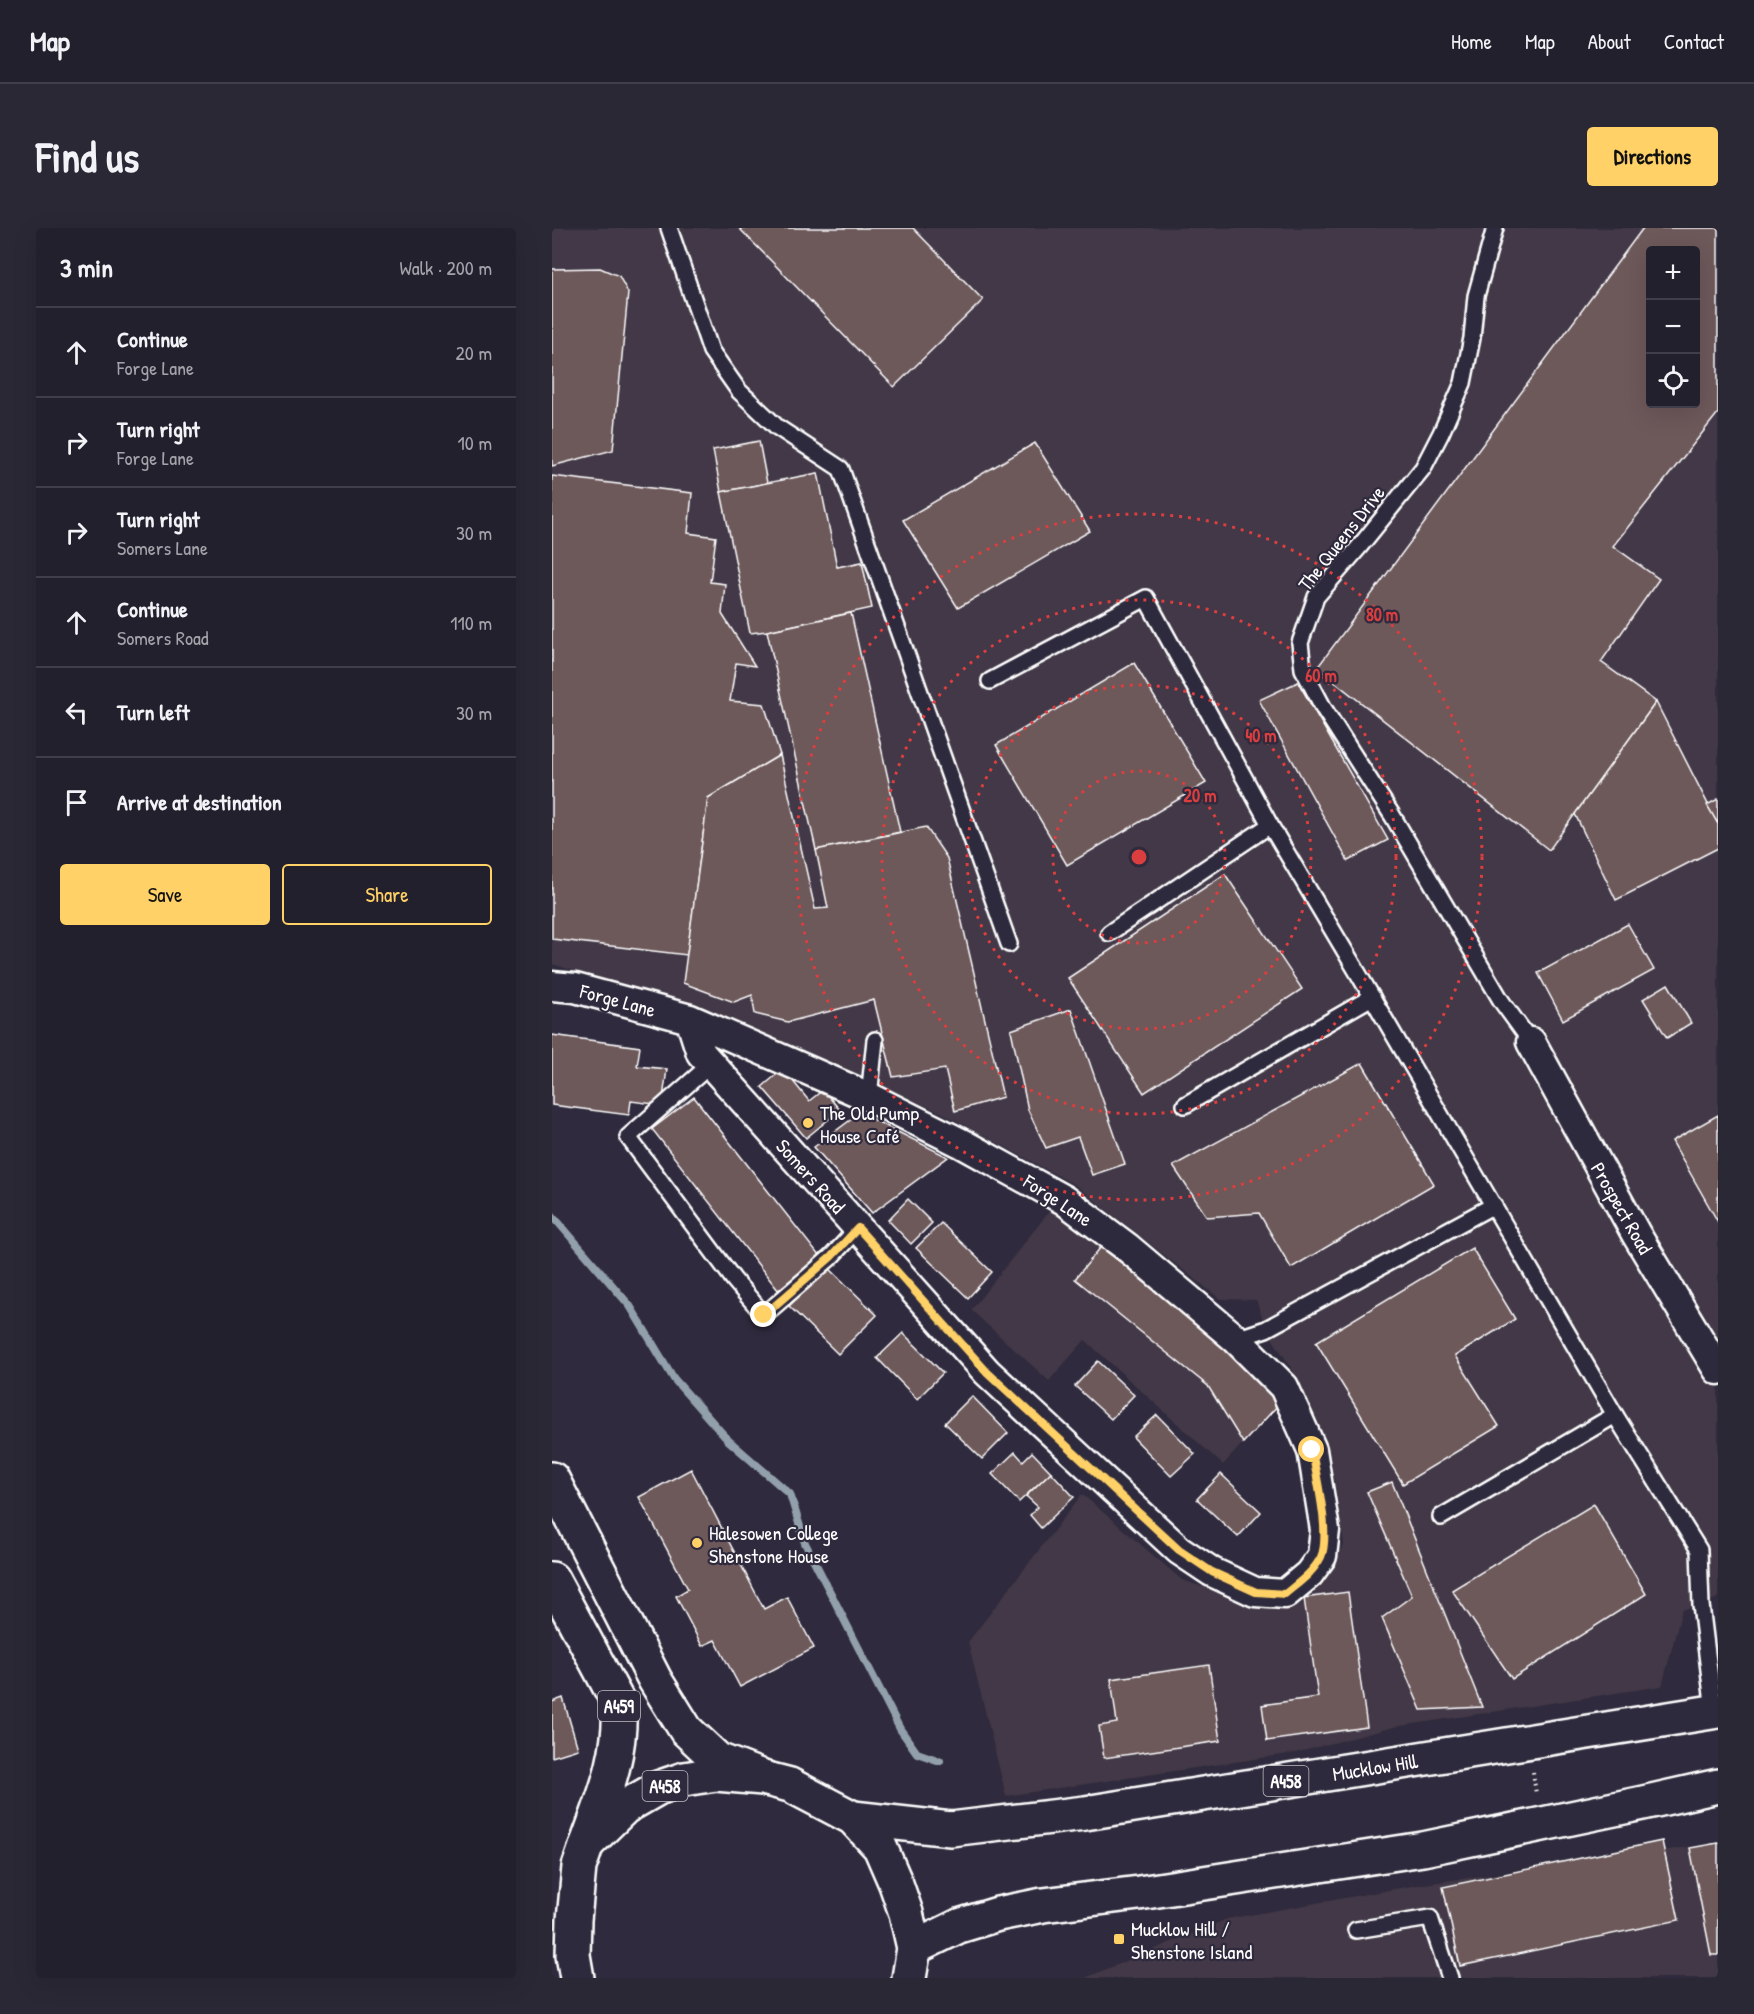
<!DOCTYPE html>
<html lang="en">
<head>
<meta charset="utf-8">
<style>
  body { margin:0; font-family:"Patrick Hand",sans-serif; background:#2b2836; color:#f1f3f6 }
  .controls { position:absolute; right:18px; top:18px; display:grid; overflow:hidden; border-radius:6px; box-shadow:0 6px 24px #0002 }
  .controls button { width:54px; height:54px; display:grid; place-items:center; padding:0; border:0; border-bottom:2px solid #403e4a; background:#23202e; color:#f1f3f6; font:30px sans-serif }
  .stop { position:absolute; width:18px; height:18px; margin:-14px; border:4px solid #ffd166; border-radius:50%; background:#fff }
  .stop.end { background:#ffd166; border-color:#fff; box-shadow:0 2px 6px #0008 }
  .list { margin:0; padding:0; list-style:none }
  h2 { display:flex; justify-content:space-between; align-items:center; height:78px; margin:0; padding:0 24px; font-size:26px }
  h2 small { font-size:20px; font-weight:400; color:#a3a3aa }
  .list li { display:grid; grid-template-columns:39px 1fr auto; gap:18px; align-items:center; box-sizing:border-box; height:90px; padding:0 24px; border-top:2px solid #403e4a }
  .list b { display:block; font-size:22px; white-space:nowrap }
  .list p { margin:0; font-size:20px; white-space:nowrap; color:#a3a3aa }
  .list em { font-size:20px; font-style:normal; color:#a3a3aa }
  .actions { display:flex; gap:12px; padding:18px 24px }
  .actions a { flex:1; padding:14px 0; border:2px solid #ffd166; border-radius:6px; text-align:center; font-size:21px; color:#ffd166 }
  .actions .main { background:#ffd166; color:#111 }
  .icon { flex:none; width:33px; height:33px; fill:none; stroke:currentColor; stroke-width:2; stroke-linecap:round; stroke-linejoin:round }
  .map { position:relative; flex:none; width:1166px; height:1750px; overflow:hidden; border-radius:6px }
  header { display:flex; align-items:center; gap:36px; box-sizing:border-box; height:84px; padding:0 30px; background:#23202e; border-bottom:2px solid #403e4a }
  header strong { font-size:28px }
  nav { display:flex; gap:33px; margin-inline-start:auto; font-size:21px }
  .intro { display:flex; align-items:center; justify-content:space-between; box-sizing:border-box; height:144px; padding:0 36px }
  h1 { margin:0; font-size:42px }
  .button { padding:15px 27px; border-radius:6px; background:#ffd166; color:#111; font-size:21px; font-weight:700 }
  main { display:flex; gap:36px; padding:0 36px }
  aside { flex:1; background:#23202e; border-radius:6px; box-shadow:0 6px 24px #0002 }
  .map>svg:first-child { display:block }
</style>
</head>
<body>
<header>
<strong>Map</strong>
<nav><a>Home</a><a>Map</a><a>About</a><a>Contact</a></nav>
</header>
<div class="intro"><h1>Find us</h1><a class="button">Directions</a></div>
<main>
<aside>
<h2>3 min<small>Walk · 200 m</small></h2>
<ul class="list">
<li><svg class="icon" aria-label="ahead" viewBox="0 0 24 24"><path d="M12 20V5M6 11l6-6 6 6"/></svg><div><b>Continue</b><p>Forge Lane</p></div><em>20 m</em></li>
<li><svg class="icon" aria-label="right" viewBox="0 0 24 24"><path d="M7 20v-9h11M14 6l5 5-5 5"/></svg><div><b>Turn right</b><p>Forge Lane</p></div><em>10 m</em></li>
<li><svg class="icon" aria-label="right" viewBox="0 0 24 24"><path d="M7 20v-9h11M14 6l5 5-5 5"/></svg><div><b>Turn right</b><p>Somers Lane</p></div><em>30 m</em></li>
<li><svg class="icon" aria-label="ahead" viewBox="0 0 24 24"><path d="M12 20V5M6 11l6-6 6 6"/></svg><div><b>Continue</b><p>Somers Road</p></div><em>110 m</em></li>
<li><svg class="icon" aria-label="left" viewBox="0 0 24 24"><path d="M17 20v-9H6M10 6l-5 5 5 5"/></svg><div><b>Turn left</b></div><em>30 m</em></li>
<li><svg class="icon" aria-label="arrive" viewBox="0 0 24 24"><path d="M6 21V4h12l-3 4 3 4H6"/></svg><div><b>Arrive at destination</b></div></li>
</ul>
<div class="actions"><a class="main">Save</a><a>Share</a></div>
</aside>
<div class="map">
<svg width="1166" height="1750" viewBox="0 0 1166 1750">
  <rect width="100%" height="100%" fill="#2f2a3d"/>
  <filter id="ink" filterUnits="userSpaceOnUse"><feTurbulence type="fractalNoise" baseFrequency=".0167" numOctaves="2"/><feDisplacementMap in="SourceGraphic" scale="12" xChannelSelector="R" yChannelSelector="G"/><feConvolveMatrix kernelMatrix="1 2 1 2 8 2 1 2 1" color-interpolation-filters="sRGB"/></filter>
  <g filter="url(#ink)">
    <g fill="#423846" fill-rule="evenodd">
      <path d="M0 0H1166V1370L1149 1377 1130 1382 1110 1458 842 1499 743 1525 454 1568 416 1414 530 1266 630 1352 717 1381 749 1376 792 1317 782 1249 770 1207 740 1141 714 1101 704 1072 668 1071 523 957 390 885 154 784 0 736ZM1098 22H1144V176H1098Z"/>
      <polygon points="499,981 653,1098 728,1175 671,1237 533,1112 497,1153 419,1082"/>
      <polygon points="1166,1615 1166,1750 533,1750 675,1691 865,1657"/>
    </g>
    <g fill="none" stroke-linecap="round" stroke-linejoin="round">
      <polyline stroke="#92a0ab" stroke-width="8" points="0,987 78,1078 122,1151 176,1212 238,1266 253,1315 348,1501 365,1525 388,1533"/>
    </g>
    <g fill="#6d585a" stroke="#fff" stroke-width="1.5" fill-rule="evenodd">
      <polygon points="187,0 361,0 431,72 342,159"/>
      <path d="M1091 0H1166V185L1061 318 1107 351 1049 434 1104 474 997 622 765 440ZM1098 22H1144V176H1098Z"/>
      <polygon points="48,40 67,48 76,65 61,222 0,238 0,41"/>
      <polygon points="207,213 215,255 169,264 161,222"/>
      <polygon points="483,215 538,303 406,380 351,292"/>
      <polygon points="266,245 285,339 310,334 320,380 215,403 198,405 169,264"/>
      <polygon points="0,248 140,265 136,305 164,309 158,354 173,356 170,386 203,438 184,435 178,473 212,476 228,527 156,570 135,727 0,711"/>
      <polygon points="299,385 348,604 264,622 215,403"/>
      <polygon points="582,435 654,555 515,637 444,517"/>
      <polygon points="746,454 836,612 796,633 707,472"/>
      <polygon points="1104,474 1166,596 1166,620 1064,672 1023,586"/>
      <polygon points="228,527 263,681 276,680 264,622 374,599 395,630 451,869 403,883 393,841 341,849 322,772 236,794 203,786 200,767 182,774 131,755 156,570"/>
      <polygon points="1166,571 1166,596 1155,577"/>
      <polygon points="673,646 750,761 592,865 516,750"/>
      <polygon points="1076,696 1102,742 1011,792 986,745"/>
      <polygon points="1116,756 1139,795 1115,810 1091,771"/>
      <polygon points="519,781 573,936 540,947 526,909 494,920 476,882 459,802"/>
      <polygon points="0,807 88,819 85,838 115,841 110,877 79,873 77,887 0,877"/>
      <polygon points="810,835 882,956 739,1040 707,985 655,989 621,938"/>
      <polygon points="231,841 257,873 271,862 288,882 254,910 210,859"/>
      <polygon points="142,869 268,1029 226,1062 100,901"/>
      <polygon points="308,885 396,929 320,985 262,919"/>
      <polygon points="1166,887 1166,994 1120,913"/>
      <polygon points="356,971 380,995 359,1016 336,992"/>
      <polygon points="389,995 440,1044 416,1070 364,1020"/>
      <polygon points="549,1019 659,1105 728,1175 691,1215 656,1158 523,1051"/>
      <polygon points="920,1020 963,1091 903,1128 947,1198 851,1256 764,1114"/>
      <polygon points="276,1039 325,1087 286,1126 237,1078"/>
      <polygon points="351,1105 391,1145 365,1171 325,1130"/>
      <polygon points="546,1133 582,1167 559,1191 523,1158"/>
      <polygon points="420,1168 456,1205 430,1231 393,1195"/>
      <polygon points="605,1187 643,1226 619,1248 581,1209"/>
      <polygon points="463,1224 471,1233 480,1224 499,1244 467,1274 440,1246"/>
      <polygon points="139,1241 212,1381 235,1369 262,1420 188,1459 163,1412 150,1418 124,1368 136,1361 87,1269"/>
      <polygon points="499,1244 522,1269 489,1300 478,1287 486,1279 474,1268"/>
      <polygon points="669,1246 709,1284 686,1309 645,1271"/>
      <polygon points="840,1254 930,1479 869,1482 830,1390 860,1368 815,1264"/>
      <polygon points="1042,1276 1094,1366 960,1451 900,1362"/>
      <polygon points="796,1364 815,1499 715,1513 710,1477 766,1469 752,1370"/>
      <polygon points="657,1437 668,1513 552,1530 547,1498 565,1495 559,1451"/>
      <polygon points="11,1470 26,1521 0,1529 0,1474"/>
      <polygon points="1110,1613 1127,1692 908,1738 891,1659"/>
      <polygon points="1166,1615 1166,1727 1159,1727 1138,1620"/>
    </g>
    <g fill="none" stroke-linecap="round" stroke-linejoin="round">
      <g stroke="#fff" stroke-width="20">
        <g id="service">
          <polyline points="117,0 159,123 187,163 225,199 289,241 457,716"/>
          <polyline points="943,0 924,68 920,110 911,155 889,205 871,240 808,318 764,369 748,415 751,441 772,481 840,587 950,774 979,814"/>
          <polyline points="438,453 594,370 718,597 803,740 1063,1187 1147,1322 1149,1377 1162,1483"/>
          <polyline points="557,705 718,597"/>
          <polyline points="159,836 76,909 182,1052 212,1087 279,1029 306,1000"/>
          <polyline points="317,869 323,812"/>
          <polyline points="633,877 820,769"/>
          <polyline points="684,1111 714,1101 942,977"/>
          <polyline points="889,1289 1063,1187"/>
          <polyline points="804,1702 878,1690 898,1750"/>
        </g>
      </g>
      <g stroke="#fff" stroke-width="33">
        <g id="minor">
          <polyline points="0,758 23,760 138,791 317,869 411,916 512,972 576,1020 684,1111 732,1159 760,1222 773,1302 770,1328 757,1346 733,1366 703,1364 660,1344 627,1322 435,1144 149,825 138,791"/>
          <polyline points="979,814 1084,1006 1166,1142"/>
        </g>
      </g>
      <g stroke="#fff" stroke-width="38">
        <g id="primary">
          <polyline points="0,1251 103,1452 134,1502 166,1532 205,1547"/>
          <path d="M0 1351 67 1476C70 1528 52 1568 35 1616"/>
        </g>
      </g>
      <g stroke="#fff" stroke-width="38">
        <g id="trunk">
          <polyline points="301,1590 399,1601 533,1585 1166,1483"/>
          <polyline points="362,1720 407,1698 446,1686 491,1677 587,1665 871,1621 1091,1575 1166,1558"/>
          <polyline points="25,1750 21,1727 22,1692 27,1639 35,1616 73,1579 106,1560 132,1551 164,1546 211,1550 238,1557 301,1590 328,1619 344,1656 354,1685 362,1720 357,1750"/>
        </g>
      </g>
      <polyline stroke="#fff" stroke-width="4" stroke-dasharray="1.5 4.5" stroke-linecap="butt" points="981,1544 984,1566"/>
      <use href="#service" stroke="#2f2a3d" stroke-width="15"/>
      <use href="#minor" stroke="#2f2a3d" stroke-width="28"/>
      <use href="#primary" stroke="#2f2a3d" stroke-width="33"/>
      <use href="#trunk" stroke="#2f2a3d" stroke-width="33"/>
    </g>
  </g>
  <g fill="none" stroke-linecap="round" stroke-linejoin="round" filter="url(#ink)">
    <path stroke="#ffd166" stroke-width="8" d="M212 1087 279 1029 306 1000 435 1144 627 1322 660 1344 704 1364 733 1366C746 1355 761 1345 769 1329 779 1307 764 1248 760 1222"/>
  </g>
  <g fill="none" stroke="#da3e3e" stroke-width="3" stroke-dasharray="3 6">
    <circle cx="587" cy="629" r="86"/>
    <circle cx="587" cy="629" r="172"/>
    <circle cx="587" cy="629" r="257"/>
    <circle cx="587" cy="629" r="343"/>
  </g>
  <g fill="#ffd166" stroke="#2f2a3d" stroke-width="2">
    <circle cx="256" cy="895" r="6"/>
    <circle cx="145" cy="1315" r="6"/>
    <rect x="561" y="1705" width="12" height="12" rx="3"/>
  </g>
  <g text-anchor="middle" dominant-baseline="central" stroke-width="4.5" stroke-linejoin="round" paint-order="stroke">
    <g fill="#2f2a3d" stroke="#c1bfc5" stroke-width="1.5">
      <rect x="46" y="1463" width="42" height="30" rx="4.5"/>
      <rect x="711.5" y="1538" width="45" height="30" rx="4.5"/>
      <rect x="90.5" y="1543" width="45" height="30" rx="4.5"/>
    </g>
    <g font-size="18" font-weight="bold" fill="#fff">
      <text x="67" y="1478">A459</text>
      <text x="734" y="1553">A458</text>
      <text x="113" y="1558">A458</text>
    </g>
    <g font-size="20" fill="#fff" stroke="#2f2a3d">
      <text transform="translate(789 310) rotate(-52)">The Queens Drive</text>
      <text transform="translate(66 772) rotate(15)">Forge Lane</text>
      <text transform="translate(259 948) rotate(48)">Somers Road</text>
      <text transform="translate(506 972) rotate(33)">Forge Lane</text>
      <text transform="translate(1070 980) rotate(60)">Prospect Road</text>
      <text transform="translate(823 1539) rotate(-9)">Mucklow Hill</text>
    </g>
    <g font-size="20" fill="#fff" stroke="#2f2a3d" text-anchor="start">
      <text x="268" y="884">The Old Pump<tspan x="268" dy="23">House Café</tspan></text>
      <text x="157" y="1304">Halesowen College<tspan x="157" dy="23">Shenstone House</tspan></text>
      <text x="579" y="1700">Mucklow Hill /<tspan x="579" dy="23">Shenstone Island</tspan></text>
    </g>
  </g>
  <circle cx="587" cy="629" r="9" fill="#da3e3e" stroke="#2f2a3d" stroke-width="3"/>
  <g font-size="18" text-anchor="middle" font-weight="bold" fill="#da3e3e" stroke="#2f2a3d" stroke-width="4.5" stroke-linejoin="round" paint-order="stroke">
    <text x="830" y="393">80 m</text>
    <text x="769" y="454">60 m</text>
    <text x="709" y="514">40 m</text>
    <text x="648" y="574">20 m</text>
  </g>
</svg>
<div class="controls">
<button>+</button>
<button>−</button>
<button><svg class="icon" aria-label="locate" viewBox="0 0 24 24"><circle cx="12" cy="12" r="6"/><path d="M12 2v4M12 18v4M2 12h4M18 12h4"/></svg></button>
</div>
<div class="stop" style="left:760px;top:1222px"></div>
<div class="stop end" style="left:212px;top:1087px"></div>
</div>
</main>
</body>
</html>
